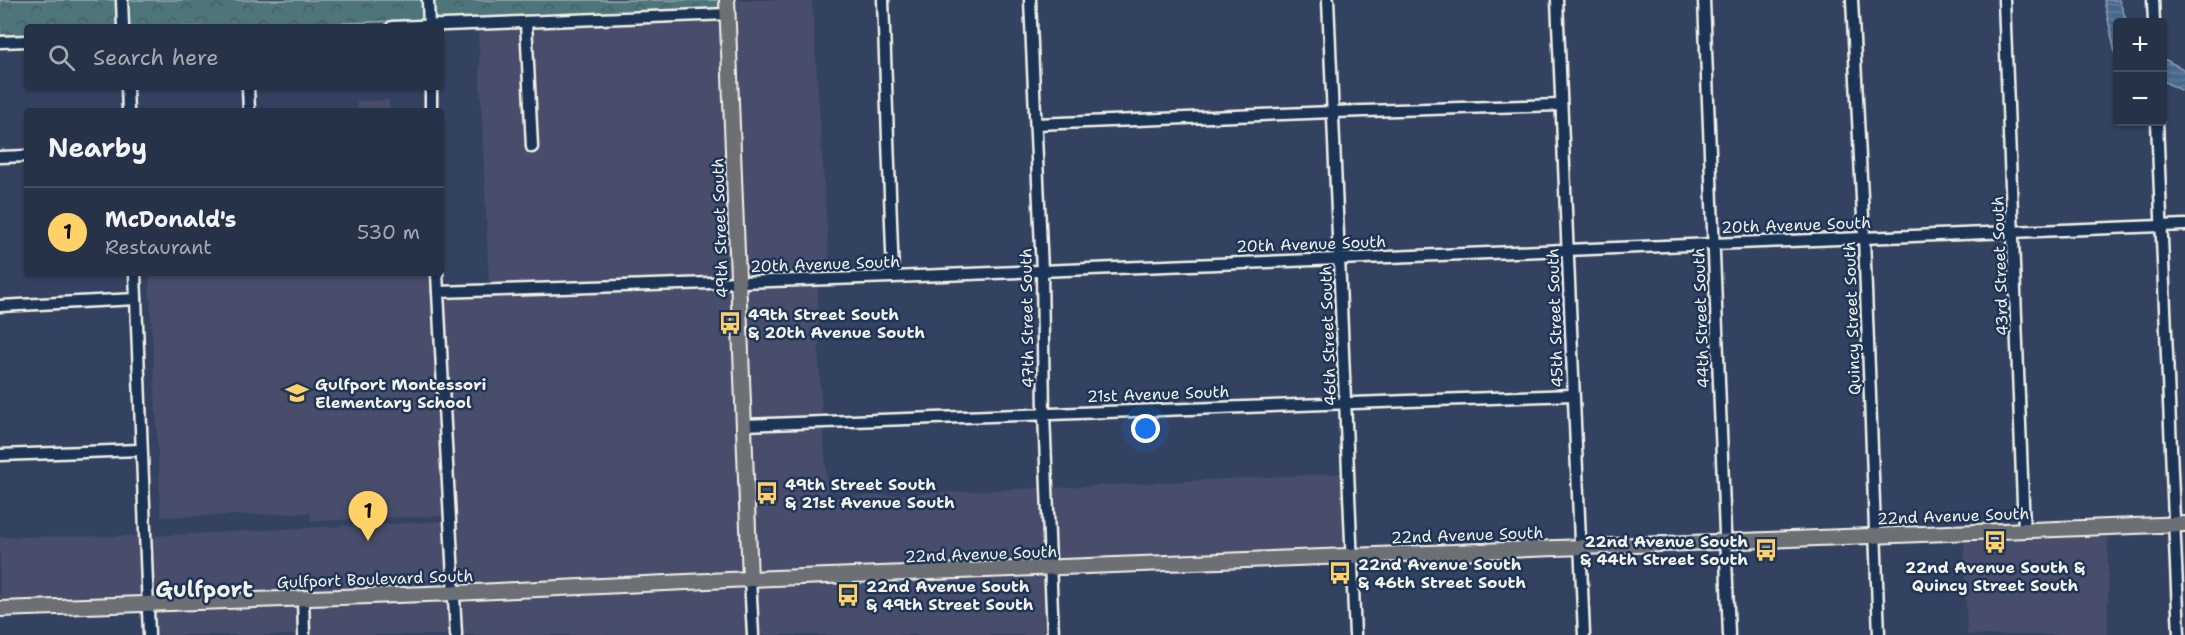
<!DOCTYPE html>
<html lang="en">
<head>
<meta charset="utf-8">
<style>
  body { margin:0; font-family:"Shantell Sans",sans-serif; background:#2e3a4f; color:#f1f3f6 }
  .controls { position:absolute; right:18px; top:18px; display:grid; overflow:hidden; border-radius:6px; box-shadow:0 2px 4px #0004 }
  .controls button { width:54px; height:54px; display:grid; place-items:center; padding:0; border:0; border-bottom:2px solid #424d60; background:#263248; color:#f1f3f6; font:30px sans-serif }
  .you { position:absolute; left:1146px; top:429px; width:21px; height:21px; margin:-15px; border:4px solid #fff; border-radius:50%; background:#1a73e8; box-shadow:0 0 0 9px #1a73e833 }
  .badge { display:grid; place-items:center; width:39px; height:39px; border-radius:50%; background:#ffd166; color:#111; font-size:20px; font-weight:700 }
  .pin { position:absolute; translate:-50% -50px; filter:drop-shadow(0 2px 3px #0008) }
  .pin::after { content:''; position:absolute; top:32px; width:21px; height:18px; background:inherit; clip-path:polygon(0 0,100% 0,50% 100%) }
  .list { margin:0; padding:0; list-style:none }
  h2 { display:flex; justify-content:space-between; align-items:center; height:78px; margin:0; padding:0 24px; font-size:26px }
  h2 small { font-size:20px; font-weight:400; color:#a4aab4 }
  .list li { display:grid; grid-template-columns:39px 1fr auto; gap:18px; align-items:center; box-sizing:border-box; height:90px; padding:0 24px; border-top:2px solid #424d60 }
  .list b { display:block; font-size:22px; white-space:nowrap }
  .list p { margin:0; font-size:20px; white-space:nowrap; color:#a4aab4 }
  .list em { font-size:20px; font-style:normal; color:#a4aab4 }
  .icon { flex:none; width:33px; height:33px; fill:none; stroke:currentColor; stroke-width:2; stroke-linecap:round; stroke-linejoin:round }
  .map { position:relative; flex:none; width:2185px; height:635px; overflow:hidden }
  .search { position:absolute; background:#263248; box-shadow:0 2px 4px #0004; left:24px; top:24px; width:420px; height:66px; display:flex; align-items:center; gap:15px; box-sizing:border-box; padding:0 21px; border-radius:6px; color:#a4aab4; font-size:22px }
  .panel { position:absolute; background:#263248; box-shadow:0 2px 4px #0004; left:24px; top:108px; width:420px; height:168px; border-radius:6px }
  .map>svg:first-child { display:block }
</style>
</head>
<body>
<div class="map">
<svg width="2185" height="635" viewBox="0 0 2185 635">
  <defs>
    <pattern id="forest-crowns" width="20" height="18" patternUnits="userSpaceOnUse" patternTransform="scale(1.5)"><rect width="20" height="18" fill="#4d757a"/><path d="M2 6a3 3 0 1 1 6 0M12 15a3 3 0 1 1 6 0" fill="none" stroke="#4b5c5d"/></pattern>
    <pattern id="water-rules" width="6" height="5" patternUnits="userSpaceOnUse" patternTransform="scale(1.5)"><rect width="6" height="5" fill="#48678d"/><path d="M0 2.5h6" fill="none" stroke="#637d9d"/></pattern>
  </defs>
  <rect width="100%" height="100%" fill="#334260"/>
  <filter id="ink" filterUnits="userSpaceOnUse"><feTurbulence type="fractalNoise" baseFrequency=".0167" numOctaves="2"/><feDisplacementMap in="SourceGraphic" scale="12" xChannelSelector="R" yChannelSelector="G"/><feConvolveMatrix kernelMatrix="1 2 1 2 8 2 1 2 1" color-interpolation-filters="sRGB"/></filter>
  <g filter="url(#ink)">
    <g fill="#464e6a">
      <polygon points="732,0 812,0 830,273 743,276"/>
      <polygon points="723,20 733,277 489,284 478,29 521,28 527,153 537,153 532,27"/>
      <polygon points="389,100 390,111 357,111 357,101"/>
      <polygon points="149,273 432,273 445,516 311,521 310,513 161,517"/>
      <polygon points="818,285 819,363 822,416 749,419 744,288"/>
      <polygon points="734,288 745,573 459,587 443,297"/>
      <polygon points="823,428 828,498 1042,488 1046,562 755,573 750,431"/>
      <polygon points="1344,473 1347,550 1056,561 1052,488"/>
      <polygon points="445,521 449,587 153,598 150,536"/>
      <polygon points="2108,535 2108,635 1967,635 1964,542"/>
      <polygon points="140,536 143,598 0,603 0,537"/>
      <polygon points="1046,573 1048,635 758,635 756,585"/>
      <polygon points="745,585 748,635 461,635 460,598"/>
      <polygon points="450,599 451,635 309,635 309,603"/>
      <polygon points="298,604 299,635 154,635 153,609"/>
    </g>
    <g fill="url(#forest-crowns)" stroke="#a0b3b1" stroke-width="1.5">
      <polygon points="0,0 117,0 118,27 27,27 27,35 0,37"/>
      <polygon points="127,0 423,0 424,20 246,27 129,27"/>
      <polygon points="433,0 722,0 718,8 715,9 434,20"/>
    </g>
    <g fill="url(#water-rules)" stroke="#8d9eb1" stroke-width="1.5">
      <polygon points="2104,0 2119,0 2127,22 2118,22 2117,54 2115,53"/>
      <polygon points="2162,58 2185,70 2185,92 2163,81"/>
    </g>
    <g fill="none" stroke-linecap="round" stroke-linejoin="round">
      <g stroke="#f4f1e8" stroke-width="15">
        <g id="minor">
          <polyline points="122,0 123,27"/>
          <polyline points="428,0 429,27"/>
          <polyline points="883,0 893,277"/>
          <polyline points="1030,0 1042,271 1044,414 1053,635"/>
          <polyline points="1328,0 1355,635"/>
          <polyline points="1557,0 1584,635"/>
          <polyline points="1704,0 1729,635"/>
          <polyline points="1852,0 1864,237 1879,635"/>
          <polyline points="2004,0 2024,530"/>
          <polyline points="2153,0 2154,22"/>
          <polyline points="526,22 532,147"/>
          <polyline points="392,27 728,14"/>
          <polyline points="0,42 27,41"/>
          <polyline points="127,87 128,111"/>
          <polyline points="248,87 249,111"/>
          <polyline points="431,87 431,111"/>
          <polyline points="2157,122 2179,635"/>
          <polyline points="1036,124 1333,112 1560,105"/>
          <polyline points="0,157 27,156"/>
          <polyline points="135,273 149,635"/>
          <polyline points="437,273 456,635"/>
          <polyline points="438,292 893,277 2185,225"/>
          <polyline points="0,306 136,299"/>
          <polyline points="744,425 1573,395"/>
          <polyline points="0,455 140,450"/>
          <polyline points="750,579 753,635"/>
          <polyline points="303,598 304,635"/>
        </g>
      </g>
      <g stroke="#f4f1e8" stroke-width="18">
        <g id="major">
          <polyline points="727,0 750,579"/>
          <polyline points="0,609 455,593 750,579 2185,524"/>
        </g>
      </g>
      <use href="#minor" stroke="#1d3557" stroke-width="10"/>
      <use href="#major" stroke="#6c6f75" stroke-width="14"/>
    </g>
  </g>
  <defs>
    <g id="bus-bare" transform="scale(1.8)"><path d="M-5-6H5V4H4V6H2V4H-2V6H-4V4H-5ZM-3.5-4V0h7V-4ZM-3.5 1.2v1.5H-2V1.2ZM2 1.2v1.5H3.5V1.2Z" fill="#ffd166" stroke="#1d3557" stroke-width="2.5" paint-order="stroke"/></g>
    <g id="school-bare" transform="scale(1.8)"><path d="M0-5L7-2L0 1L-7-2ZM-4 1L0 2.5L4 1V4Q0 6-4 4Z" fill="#ffd166" stroke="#1d3557" stroke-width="2.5" paint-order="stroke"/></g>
  </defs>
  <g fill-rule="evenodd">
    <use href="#bus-bare" x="730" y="323"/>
    <use href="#school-bare" x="297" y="393"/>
    <use href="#bus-bare" x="767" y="493"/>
    <use href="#bus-bare" x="1995" y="542"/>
    <use href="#bus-bare" x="1766" y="550"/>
    <use href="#bus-bare" x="1340" y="573"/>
    <use href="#bus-bare" x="848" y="595"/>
  </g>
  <g text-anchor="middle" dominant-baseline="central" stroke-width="5" stroke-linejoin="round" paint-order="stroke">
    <g font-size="16" fill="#f4f1e8" stroke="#1d3557">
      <text transform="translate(1796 225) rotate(-2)">20th Avenue South</text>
      <text transform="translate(720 228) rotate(-92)">49th Street South</text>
      <text transform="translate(1311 244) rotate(-2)">20th Avenue South</text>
      <text transform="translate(825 264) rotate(-2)">20th Avenue South</text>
      <text transform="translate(2000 266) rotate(-92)">43rd Street South</text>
      <text transform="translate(1027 318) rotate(-91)">47th Street South</text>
      <text transform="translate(1555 318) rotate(-92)">45th Street South</text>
      <text transform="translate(1701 318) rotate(-92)">44th Street South</text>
      <text transform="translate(1852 318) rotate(-92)">Quincy Street South</text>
      <text transform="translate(1328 336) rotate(-92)">46th Street South</text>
      <text transform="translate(1158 394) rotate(-2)">21st Avenue South</text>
      <text transform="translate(1953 516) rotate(-2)">22nd Avenue South</text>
      <text transform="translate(1467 535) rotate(-2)">22nd Avenue South</text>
      <text transform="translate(981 554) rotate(-2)">22nd Avenue South</text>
      <text transform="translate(375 579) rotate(-2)">Gulfport Boulevard South</text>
    </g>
    <g font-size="16" font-weight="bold" fill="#f4f1e8" stroke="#1d3557" text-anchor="start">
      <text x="748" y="314">49th Street South<tspan x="748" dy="18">&amp; 20th Avenue South</tspan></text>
      <text x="315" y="384">Gulfport Montessori<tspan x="315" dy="18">Elementary School</tspan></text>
      <text x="785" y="484">49th Street South<tspan x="785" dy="18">&amp; 21st Avenue South</tspan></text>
      <text x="1748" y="541" text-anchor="end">22nd Avenue South<tspan x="1748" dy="18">&amp; 44th Street South</tspan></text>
      <text x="1358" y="564">22nd Avenue South<tspan x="1358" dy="18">&amp; 46th Street South</tspan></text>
      <text x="1995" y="567" text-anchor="middle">22nd Avenue South &amp;<tspan x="1995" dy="18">Quincy Street South</tspan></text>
      <text x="866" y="586">22nd Avenue South<tspan x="866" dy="18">&amp; 49th Street South</tspan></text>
    </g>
    <g font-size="22" font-weight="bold" fill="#f4f1e8" stroke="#1d3557">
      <text x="204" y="589">Gulfport</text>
    </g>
  </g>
</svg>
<div class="controls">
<button>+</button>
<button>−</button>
</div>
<div class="you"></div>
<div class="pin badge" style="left:368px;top:541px">1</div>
<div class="search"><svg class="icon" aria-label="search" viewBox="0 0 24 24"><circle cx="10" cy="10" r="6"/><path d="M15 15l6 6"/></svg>Search here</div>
<section class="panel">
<h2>Nearby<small></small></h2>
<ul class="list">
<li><span class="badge">1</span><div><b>McDonald's</b><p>Restaurant</p></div><em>530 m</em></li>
</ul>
</section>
</div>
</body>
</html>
